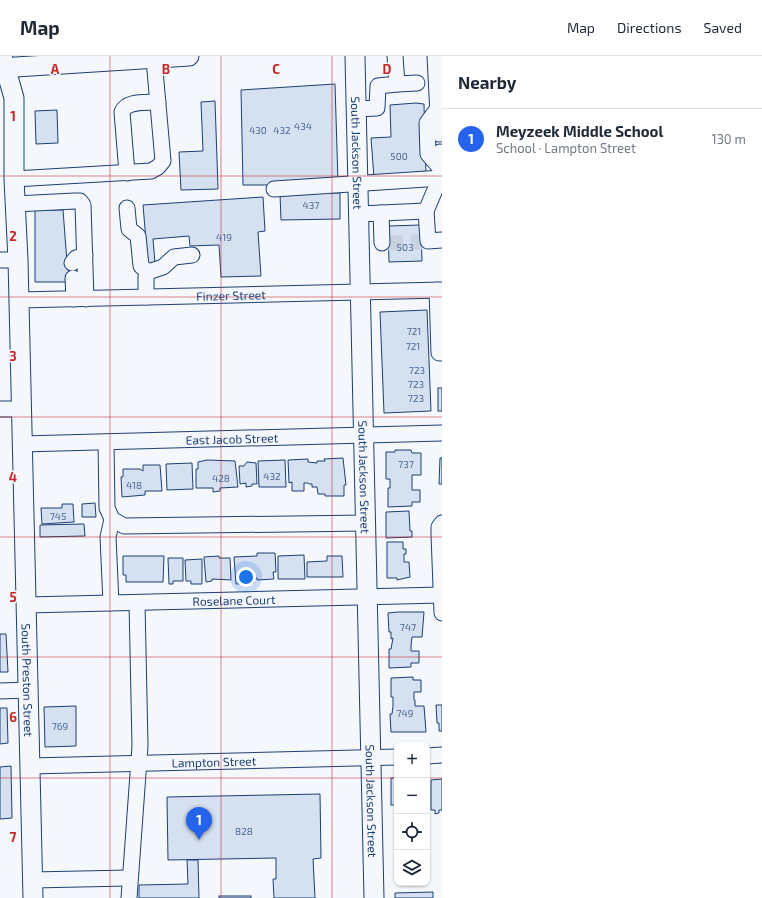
<!DOCTYPE html>
<html lang="en">
<head>
<meta charset="utf-8">
<style>
  body { margin:0; font-family:"Exo 2",sans-serif; background:#f6f6f7; color:#1f2937 }
  .controls { position:absolute; right:12px; bottom:12px; display:grid; overflow:hidden; border-radius:8px; box-shadow:0 1px 3px #0004 }
  .controls button { width:36px; height:36px; display:grid; place-items:center; padding:0; border:0; border-bottom:1px solid #e0e1e3; background:#fff; color:#1f2937; font:20px sans-serif }
  .you { position:absolute; left:246px; top:521px; width:14px; height:14px; margin:-10px; border:3px solid #fff; border-radius:50%; background:#1a73e8; box-shadow:0 0 0 6px #1a73e833 }
  .badge { display:grid; place-items:center; width:26px; height:26px; border-radius:50%; background:#2563eb; color:#fff; font-size:13px; font-weight:700 }
  .pin { position:absolute; translate:-50% -33px; filter:drop-shadow(0 1px 2px #0008) }
  .pin::after { content:''; position:absolute; top:21px; width:14px; height:12px; background:inherit; clip-path:polygon(0 0,100% 0,50% 100%) }
  .list { margin:0; padding:0; list-style:none }
  h2 { display:flex; justify-content:space-between; align-items:center; height:52px; margin:0; padding:0 16px; font-size:17px }
  h2 small { font-size:13px; font-weight:400; color:#747a83 }
  .list li { display:grid; grid-template-columns:26px 1fr auto; gap:12px; align-items:center; box-sizing:border-box; height:60px; padding:0 16px; border-top:1px solid #e0e1e3 }
  .list b { display:block; font-size:15px; white-space:nowrap }
  .list p { margin:0; font-size:13px; white-space:nowrap; color:#747a83 }
  .list em { font-size:13px; font-style:normal; color:#747a83 }
  .icon { flex:none; width:22px; height:22px; fill:none; stroke:currentColor; stroke-width:2; stroke-linecap:round; stroke-linejoin:round }
  .map { position:relative; flex:none; width:442px; height:842px; overflow:hidden }
  header { display:flex; align-items:center; gap:24px; box-sizing:border-box; height:56px; padding:0 20px; background:#fff; border-bottom:1px solid #e0e1e3 }
  header strong { font-size:19px }
  nav { display:flex; gap:22px; margin-inline-start:auto; font-size:14px }
  main { display:flex }
  aside { flex:1; background:#fff }
  .map>svg:first-child { display:block }
</style>
</head>
<body>
<header>
<strong>Map</strong>
<nav><a>Map</a><a>Directions</a><a>Saved</a></nav>
</header>
<main>
<div class="map">
<svg width="442" height="842" viewBox="0 0 442 842">
  <rect width="100%" height="100%" fill="#f4f7fb"/>
  <g fill="#d5e0f0" stroke="#1d3f73">
    <polygon points="335,28 338,126 315,123 295,124 296,129 243,129 241,34"/>
    <polygon points="215,45 218,133 181,134 179,96 203,95 201,46"/>
    <polygon points="416,47 424,48 426,119 374,122 371,82 391,81 390,49"/>
    <polygon points="57,54 58,87 36,88 35,55"/>
    <polygon points="340,137 340,163 281,164 280,138"/>
    <polygon points="263,141 265,175 258,176 261,220 221,221 219,189 190,190 189,180 153,183 155,207 148,208 143,149"/>
    <polygon points="35,154 63,154 67,206 81,208 81,222 66,226 35,226"/>
    <polygon points="421,169 422,205 389,206 388,170"/>
    <polygon points="427,254 431,355 384,357 380,256"/>
    <rect x="438" y="332" width="4" height="23"/>
    <polygon points="395,394 411,394 412,397 421,397 421,419 412,419 412,434 420,434 420,446 412,446 412,450 388,451 388,432 390,432 390,423 386,423 386,396 395,396"/>
    <polygon points="343,402 346,429 344,429 344,440 325,440 325,438 318,438 317,431 312,431 312,428 309,428 308,427 304,427 304,435 292,435 292,426 289,427 288,404 308,403 308,406 317,407 317,405 325,405 324,403"/>
    <polygon points="440,402 442,402 442,428 439,428"/>
    <polygon points="207,404 235,405 238,431 220,432 220,435 213,436 213,432 196,432 196,413 198,413 198,406"/>
    <polygon points="285,404 286,431 259,431 258,405"/>
    <polygon points="247,406 256,407 257,428 252,428 252,430 246,431 246,427 240,428 239,410 244,410"/>
    <polygon points="192,407 193,433 167,434 166,408"/>
    <polygon points="143,409 160,409 162,435 145,435 145,439 122,441 121,421 123,421 123,413 140,413 143,415"/>
    <polygon points="95,447 96,461 82,461 82,448"/>
    <polygon points="62,448 73,448 74,466 42,468 41,452 62,452"/>
    <polygon points="409,455 410,475 412,475 412,481 386,482 386,456"/>
    <polygon points="84,468 85,480 40,481 40,469"/>
    <polygon points="387,486 403,486 403,493 406,493 406,498 404,498 404,506 409,506 410,521 397,524 397,522 387,522"/>
    <polygon points="257,497 275,497 276,516 273,516 274,523 257,524 257,522 253,522 254,527 236,528 234,501 257,500"/>
    <polygon points="304,499 305,523 278,523 278,500"/>
    <polygon points="123,500 164,500 163,526 126,526 126,519 123,519"/>
    <polygon points="219,500 219,502 230,502 231,524 212,523 212,525 206,526 204,501"/>
    <polygon points="327,500 342,500 343,521 307,521 307,506 327,505"/>
    <polygon points="168,502 183,502 183,525 173,525 173,528 169,528"/>
    <polygon points="202,503 202,528 191,528 191,525 186,525 185,504"/>
    <polygon points="398,556 424,556 422,581 412,581 411,590 411,595 419,595 419,607 411,607 411,611 389,612 389,593 391,593 393,582 391,583 391,576 389,576 388,557"/>
    <polygon points="0,578 6,578 8,616 0,616"/>
    <polygon points="413,621 413,624 421,624 421,636 414,636 414,644 415,644 415,650 424,650 426,676 391,676 390,658 392,658 393,650 393,641 391,641 391,622"/>
    <polygon points="436,649 442,649 442,675 439,675 439,667 437,667"/>
    <polygon points="76,650 76,690 45,691 44,651"/>
    <polygon points="0,652 7,652 8,687 0,688"/>
    <polygon points="11,710 12,762 0,763 0,711"/>
    <rect x="391" y="722" width="6" height="27"/>
    <polygon points="442,723 442,754 439,754 439,757 435,758 435,754 431,754 431,724"/>
    <polygon points="320,738 321,802 313,803 315,842 274,842 273,823 276,823 276,802 168,804 167,741"/>
    <polygon points="187,804 198,804 199,842 139,842 139,829 188,828"/>
    <polygon points="433,836 433,842 395,842 395,837"/>
    <rect x="219" y="840" width="32" height="2"/>
  </g>
  <g fill="none" stroke-linecap="round" stroke-linejoin="round">
    <polyline stroke="#c9d2e0" stroke-width="15" stroke-dasharray="15 8" stroke-linecap="butt" points="388,187 422,186"/>
    <g stroke="#1d3f73" stroke-width="17">
      <g id="minor">
        <polyline points="435,0 439,78"/>
        <polyline points="397,28 417,27"/>
        <polyline points="356,53 377,52 378,30 397,28 395,0"/>
        <polyline points="441,113 428,98 427,67 438,52 442,57"/>
        <path d="M127 117 122 56C127 44 146 47 158 46"/>
        <polyline points="14,123 151,115 158,111 163,105 154,3"/>
        <polyline points="274,133 442,122"/>
        <polyline points="15,148 75,145 80,145 83,149 86,243"/>
        <polyline points="127,152 129,173 138,180 141,210 148,216"/>
        <polyline points="426,155 428,185 442,184"/>
        <polyline points="381,157 382,187"/>
        <polyline points="359,158 426,155 440,122 440,96"/>
        <polyline points="0,204 18,204"/>
        <polyline points="72,207 76,202 85,199"/>
        <polyline points="73,222 74,243"/>
        <polyline points="437,234 439,297 442,297"/>
        <polyline points="146,241 146,221 148,216 163,211 174,201 192,199"/>
        <path id="s1" d="M19 244 442 234"/>
        <polyline points="0,353 21,353"/>
        <polyline points="106,386 107,452 112,463 124,470 366,467"/>
        <path id="s2" d="M22 388 442 377"/>
        <polyline points="442,467 439,471 439,479 442,557"/>
        <polyline points="111,547 108,481 112,463"/>
        <path id="s3" d="M27 549 442 539"/>
        <polyline points="0,635 28,634"/>
        <polyline points="427,700 442,699"/>
        <path id="s4" d="M30 710 397 701"/>
        <polyline points="32,824 129,822"/>
        <polyline points="129,842 140,690 137,547"/>
      </g>
    </g>
    <g stroke="#1d3f73" stroke-width="21">
      <g id="major">
        <path id="s5" d="M2 0 14 42V123L18 204 33 842"/>
        <path id="s6" d="M355 0 374 842"/>
        <polyline points="0,12 189,0"/>
      </g>
    </g>
    <use href="#minor" stroke="#f4f7fb" stroke-width="15"/>
    <use href="#major" stroke="#f4f7fb" stroke-width="19"/>
  </g>
  <path fill="none" stroke="#c62828" stroke-width="1" stroke-opacity="0.55" d="M110 0V842M221 0V842M332 0V842M0 120H442M0 241H442M0 361H442M0 481H442M0 601H442M0 722H397M427 722H442"/>
  <g text-anchor="middle" dominant-baseline="central" stroke-width="3" stroke-linejoin="round" paint-order="stroke">
    <g font-size="10" fill="#4b6792">
      <text x="303" y="70">434</text>
      <text x="258" y="74">430</text>
      <text x="282" y="74">432</text>
      <text x="399" y="100">500</text>
      <text x="311" y="149">437</text>
      <text x="224" y="181">419</text>
      <text x="405" y="191">503</text>
      <text x="414" y="275">721</text>
      <text x="413" y="290">721</text>
      <text x="417" y="314">723</text>
      <text x="416" y="328">723</text>
      <text x="416" y="342">723</text>
      <text x="406" y="408">737</text>
      <text x="272" y="420">432</text>
      <text x="221" y="422">428</text>
      <text x="134" y="429">418</text>
      <text x="58" y="460">745</text>
      <text x="408" y="571">747</text>
      <text x="405" y="657">749</text>
      <text x="60" y="670">769</text>
      <text x="244" y="775">828</text>
    </g>
    <g font-size="12" fill="#1d3f73" stroke="#f4f7fb">
      <text stroke="none"><textPath href="#s6" startOffset="97">South Jackson Street</textPath></text>
      <text stroke="none"><textPath href="#s1" startOffset="212">Finzer Street</textPath></text>
      <text stroke="none"><textPath href="#s2" startOffset="210">East Jacob Street</textPath></text>
      <text stroke="none"><textPath href="#s6" startOffset="421">South Jackson Street</textPath></text>
      <text stroke="none"><textPath href="#s3" startOffset="207">Roselane Court</textPath></text>
      <text stroke="none"><textPath href="#s5" startOffset="626">South Preston Street</textPath></text>
      <text stroke="none"><textPath href="#s4" startOffset="184">Lampton Street</textPath></text>
      <text stroke="none"><textPath href="#s6" startOffset="745">South Jackson Street</textPath></text>
    </g>
  </g>
  <g font-size="13" text-anchor="middle" font-weight="bold" fill="#c62828" stroke="#f4f7fb" stroke-width="3" stroke-linejoin="round" paint-order="stroke">
    <text x="55" y="18">A</text>
    <text x="166" y="18">B</text>
    <text x="276" y="18">C</text>
    <text x="387" y="18">D</text>
    <text x="13" y="65">1</text>
    <text x="13" y="185">2</text>
    <text x="13" y="305">3</text>
    <text x="13" y="426">4</text>
    <text x="13" y="546">5</text>
    <text x="13" y="666">6</text>
    <text x="13" y="786">7</text>
  </g>
</svg>
<div class="controls">
<button>+</button>
<button>−</button>
<button><svg class="icon" aria-label="locate" viewBox="0 0 24 24"><circle cx="12" cy="12" r="6"/><path d="M12 2v4M12 18v4M2 12h4M18 12h4"/></svg></button>
<button><svg class="icon" aria-label="layers" viewBox="0 0 24 24"><path d="M12 4l9 5-9 5-9-5zM3 14l9 5 9-5"/></svg></button>
</div>
<div class="you"></div>
<div class="pin badge" style="left:199px;top:784px">1</div>
</div>
<aside>
<h2>Nearby<small></small></h2>
<ul class="list">
<li><span class="badge">1</span><div><b>Meyzeek Middle School</b><p>School · Lampton Street</p></div><em>130 m</em></li>
</ul>
</aside>
</main>
</body>
</html>
